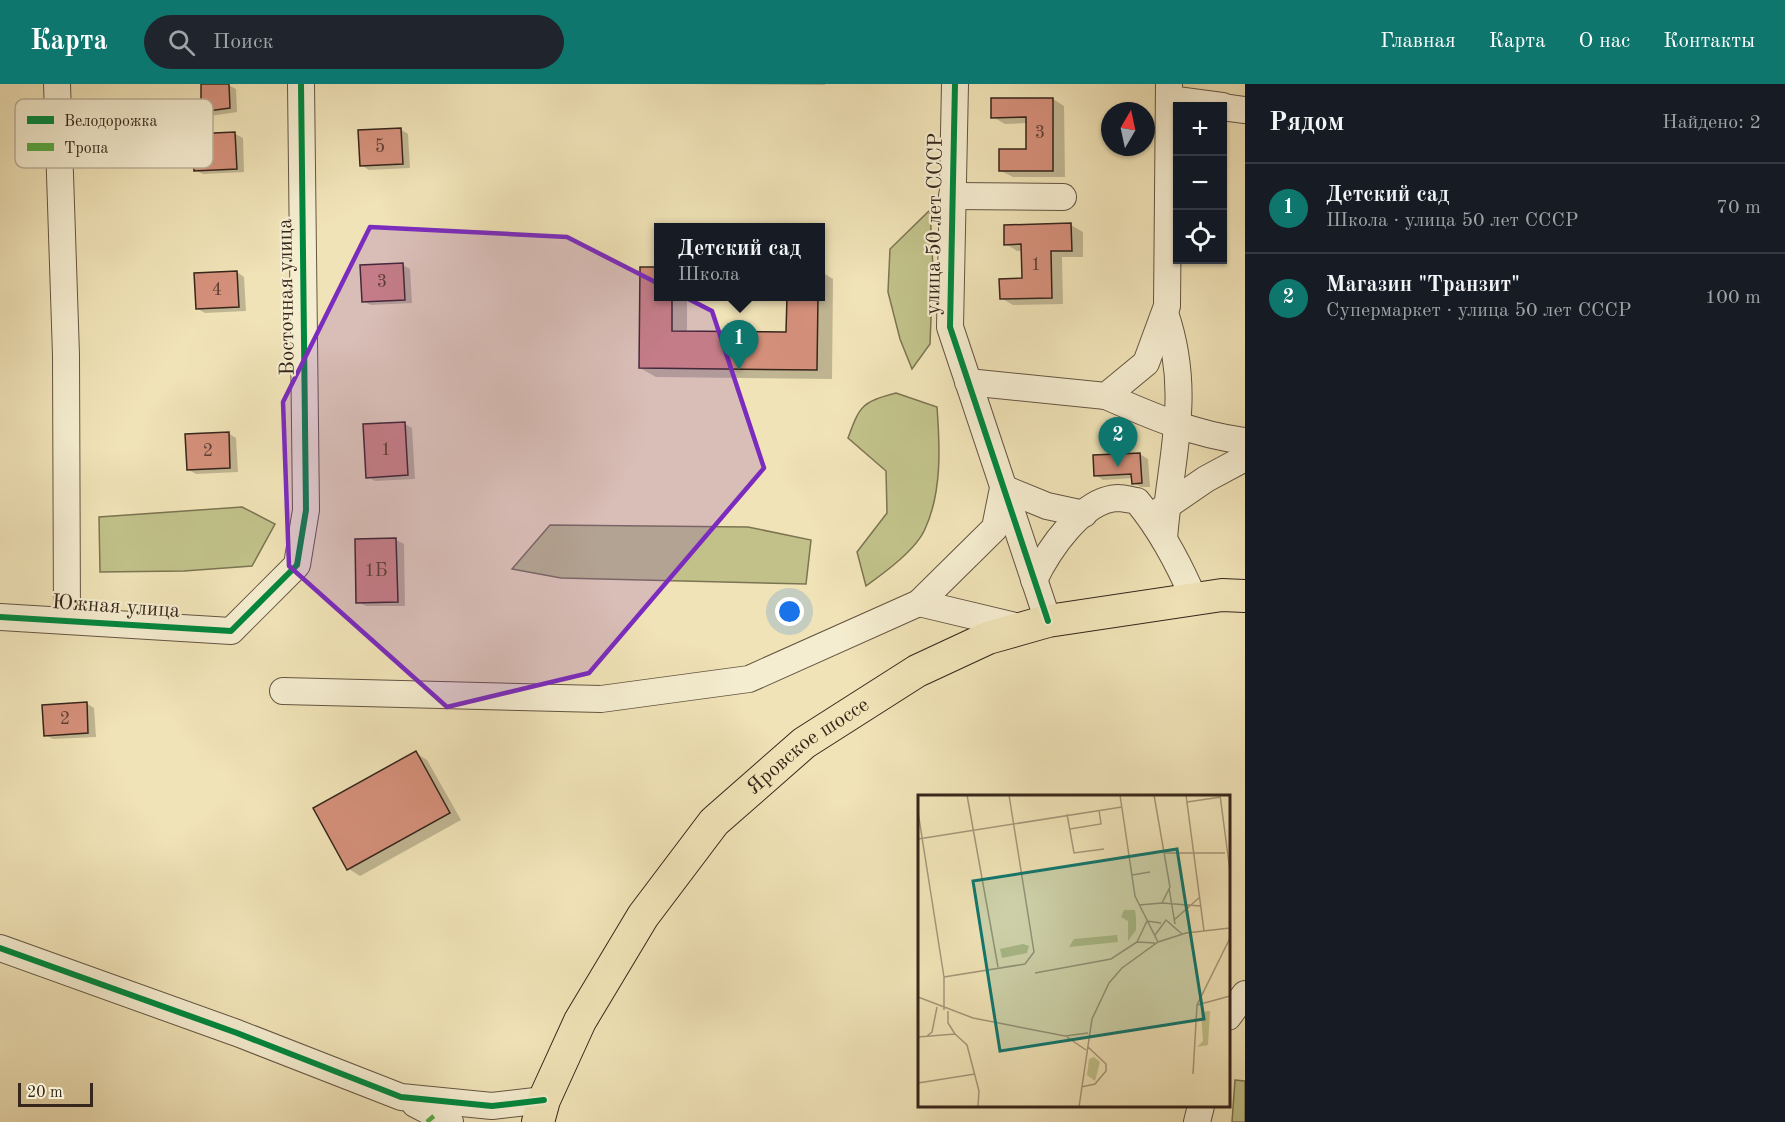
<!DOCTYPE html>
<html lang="ru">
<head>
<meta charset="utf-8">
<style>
  body { margin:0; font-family:"Old Standard TT",serif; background:#20242c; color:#f1f3f6 }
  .controls { position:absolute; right:18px; top:18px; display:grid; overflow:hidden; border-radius:0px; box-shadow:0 2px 4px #0004 }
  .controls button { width:54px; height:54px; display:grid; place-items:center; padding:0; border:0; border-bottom:2px solid #363941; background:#171b24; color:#f1f3f6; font:30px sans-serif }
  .compass { position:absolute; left:1101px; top:18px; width:54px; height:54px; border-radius:50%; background:#171b24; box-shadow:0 2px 4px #0004; rotate:9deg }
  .scale { position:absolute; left:18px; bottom:15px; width:75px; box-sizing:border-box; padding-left:6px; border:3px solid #36261b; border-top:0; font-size:16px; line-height:21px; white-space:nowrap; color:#36261b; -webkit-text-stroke:4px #f5edd0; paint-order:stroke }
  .you { position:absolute; left:790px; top:528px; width:21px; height:21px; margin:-15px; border:4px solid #fff; border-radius:50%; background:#1a73e8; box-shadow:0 0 0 9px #1a73e833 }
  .badge { display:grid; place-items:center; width:39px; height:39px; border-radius:50%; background:#0f766e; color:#fff; font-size:20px; font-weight:700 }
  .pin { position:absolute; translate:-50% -50px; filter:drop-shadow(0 2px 3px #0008) }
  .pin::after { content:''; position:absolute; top:32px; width:21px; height:18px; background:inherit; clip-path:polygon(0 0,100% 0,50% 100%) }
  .popup { position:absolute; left:654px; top:139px; width:171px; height:78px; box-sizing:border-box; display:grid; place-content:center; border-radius:0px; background:#171b24; filter:drop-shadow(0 2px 4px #0005); font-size:20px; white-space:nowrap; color:#9ea1a6 }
  .popup b { font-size:22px; color:#f1f3f6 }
  .popup::after { content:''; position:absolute; left:50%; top:100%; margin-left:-12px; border:12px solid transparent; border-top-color:#171b24 }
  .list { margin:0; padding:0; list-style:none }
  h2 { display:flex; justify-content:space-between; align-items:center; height:78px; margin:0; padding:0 24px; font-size:26px }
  h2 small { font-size:20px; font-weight:400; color:#9ea1a6 }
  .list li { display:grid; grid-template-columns:39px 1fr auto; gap:18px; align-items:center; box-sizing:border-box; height:90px; padding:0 24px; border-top:2px solid #363941 }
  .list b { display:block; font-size:22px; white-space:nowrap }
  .list p { margin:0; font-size:20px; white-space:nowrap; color:#9ea1a6 }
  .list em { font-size:20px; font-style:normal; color:#9ea1a6 }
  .icon { flex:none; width:33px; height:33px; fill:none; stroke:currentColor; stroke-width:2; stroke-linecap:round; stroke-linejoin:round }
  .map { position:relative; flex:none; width:1245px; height:1038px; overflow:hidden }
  header { display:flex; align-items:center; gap:36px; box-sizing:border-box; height:84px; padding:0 30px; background:#0f766e; color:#fff }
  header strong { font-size:28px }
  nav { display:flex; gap:33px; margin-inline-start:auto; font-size:21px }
  .search { width:420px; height:54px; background:#20242c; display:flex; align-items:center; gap:15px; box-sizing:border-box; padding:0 21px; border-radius:33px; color:#9ea1a6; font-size:22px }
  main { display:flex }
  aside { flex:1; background:#171b24 }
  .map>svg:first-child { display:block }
</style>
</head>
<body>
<header>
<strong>Карта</strong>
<div class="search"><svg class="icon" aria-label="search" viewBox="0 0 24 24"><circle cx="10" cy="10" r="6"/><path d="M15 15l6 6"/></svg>Поиск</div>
<nav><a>Главная</a><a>Карта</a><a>О нас</a><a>Контакты</a></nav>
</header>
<main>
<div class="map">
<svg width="1245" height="1038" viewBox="0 0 1245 1038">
  <rect width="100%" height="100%" fill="#f0e3b7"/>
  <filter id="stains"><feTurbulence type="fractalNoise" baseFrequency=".00333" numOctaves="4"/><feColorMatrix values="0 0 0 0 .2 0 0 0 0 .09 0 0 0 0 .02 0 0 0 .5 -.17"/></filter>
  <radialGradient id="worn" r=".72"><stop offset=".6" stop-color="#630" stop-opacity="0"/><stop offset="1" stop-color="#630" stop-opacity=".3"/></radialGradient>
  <g fill="#c1c189" stroke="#7c7452" stroke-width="1.5">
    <polygon points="930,126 933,184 930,260 912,285 900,255 888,208 890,165"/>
    <path d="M896 309 937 323C940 363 942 408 925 445 916 466 884 489 866 502L857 468 887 429 886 387 848 354C860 321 862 318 896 309Z"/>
    <polygon points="242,423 275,440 252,482 184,487 100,488 99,433"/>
    <polygon points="550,441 748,443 811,456 806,500 561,494 512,485"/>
    <polygon points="1235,996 1245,997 1245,1038 1232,1038"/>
  </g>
  <g fill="#0003">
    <polygon points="202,0 228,1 236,5 237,28 210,32 202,28"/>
    <polygon points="686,0 825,0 825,1"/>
    <polygon points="1053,15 1064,22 1065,93 1013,93 1001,87 1028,66 1028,39 1005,40 993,33"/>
    <polygon points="400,45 408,50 410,84 369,86 361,81"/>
    <polygon points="235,50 243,54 244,88 203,90 195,86"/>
    <polygon points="1071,141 1083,148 1083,173 1062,173 1063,220 1013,221 1001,214 1024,196 1023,167 1017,167 1006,160"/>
    <polygon points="403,181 410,185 412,219 371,221 363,217"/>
    <polygon points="658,185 658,212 687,212 687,248 788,250 788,212 820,212 820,187 833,195 832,295 656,293 640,284"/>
    <polygon points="237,188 244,193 246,227 205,229 198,225"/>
    <polygon points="405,340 412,344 415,395 375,397 368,393"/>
    <polygon points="228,349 236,354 238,388 196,390 189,386"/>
    <polygon points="1140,370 1148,375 1150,403 1141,403 1133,399 1133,394 1103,396 1096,391"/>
    <polygon points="396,456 404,460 405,522 366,522 358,518 356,457"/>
    <polygon points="86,619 94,624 96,653 53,655 45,651"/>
    <polygon points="416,669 427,676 461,736 360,792 349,785 315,724"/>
  </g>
  <g fill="#d5907b" stroke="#36261b" stroke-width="1.5">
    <polygon points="201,0 229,0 230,24 201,28"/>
    <polygon points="991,14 1053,14 1053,87 999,87 999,65 1026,65 1026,33 991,34"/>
    <polygon points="401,44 403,80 360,82 358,46"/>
    <polygon points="235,48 237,85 194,87 192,50"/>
    <polygon points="1071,139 1072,167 1051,167 1052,214 1000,215 999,195 1022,194 1021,160 1004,161 1004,141"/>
    <polygon points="403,179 405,216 362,218 360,181"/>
    <polygon points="640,183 658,183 658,212 672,212 672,247 786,248 787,212 818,212 817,286 639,284"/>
    <polygon points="237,187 239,223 196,225 194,189"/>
    <polygon points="405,338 408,391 366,394 363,340"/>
    <polygon points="229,348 230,384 187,386 185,350"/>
    <polygon points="1140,369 1142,399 1132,400 1131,390 1094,392 1093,371"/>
    <polygon points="396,454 398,518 356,519 355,455"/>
    <polygon points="87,618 88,649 44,652 42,621"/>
    <polygon points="416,667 450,729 347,786 313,724"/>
  </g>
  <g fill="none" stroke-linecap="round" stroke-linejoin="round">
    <g stroke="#645542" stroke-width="28">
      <g id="minor">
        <polyline points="57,0 66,271 67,536"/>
        <polyline points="955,0 950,243 1048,537"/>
        <polyline points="1169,15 1222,22"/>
        <polyline points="1222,23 1245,26"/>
        <polyline points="952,112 1063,113"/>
        <polyline points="968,298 1106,312 1146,279 1167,222 1169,0"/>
        <path d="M1106 312C1151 332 1196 351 1245 357"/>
        <polyline points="1158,428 1206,395 1245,374"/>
        <path d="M1164 455C1170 373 1193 311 1165 229"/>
        <path d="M1034 496C1048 467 1082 415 1118 414 1124 414 1131 416 1137 417 1161 446 1179 480 1194 515"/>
        <polyline points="919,519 1024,544"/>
        <polyline points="0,533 231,547 297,481 306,426 301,0"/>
        <polyline points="283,607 601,615 749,595 919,519 995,444 1003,404 1047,422 1084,430"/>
        <polyline points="0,864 237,949 401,1013 492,1022 544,1016"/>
        <polyline points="1228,933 1245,910"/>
        <polyline points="415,1020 450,1038"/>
        <polyline points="1197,1038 1201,1022"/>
      </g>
    </g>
    <g stroke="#36261b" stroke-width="34">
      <g id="major">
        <path id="s1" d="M538 1038 544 1016 580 937 643 832 714 738 804 659 917 587 988 554 1048 537 1222 511 1245 512"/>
      </g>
    </g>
    <use href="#minor" stroke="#f5edd0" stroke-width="26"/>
    <use href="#major" stroke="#f0e3b7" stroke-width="32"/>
    <polyline stroke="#55aa43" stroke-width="4.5" stroke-dasharray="9 4.5" stroke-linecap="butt" points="427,1038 436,1030"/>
    <g stroke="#f5edd0" stroke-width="10">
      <g id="cycleway">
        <polyline points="955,0 950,243 1048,537"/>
        <polyline points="0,533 231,547 297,481 306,426 301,0"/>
        <polyline points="0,864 237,949 401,1013 492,1022 544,1016"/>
      </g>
    </g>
    <use href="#cycleway" stroke="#00873e" stroke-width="6"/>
  </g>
  <path fill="#7b2cbf" fill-opacity="0.2" stroke="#7b2cbf" stroke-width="4.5" stroke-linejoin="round" d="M370 143 567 153 712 227 764 384 589 589 447 623 289 482 283 318Z"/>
  <g text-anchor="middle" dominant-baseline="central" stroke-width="4.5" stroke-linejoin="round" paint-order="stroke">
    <g font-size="18" fill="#5e4033">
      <text x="1040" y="49">3</text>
      <text x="380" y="63">5</text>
      <text x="1036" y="181">1</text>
      <text x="382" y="198">3</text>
      <text x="217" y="206">4</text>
      <text x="386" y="366">1</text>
      <text x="208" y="367">2</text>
      <text x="376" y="487">1Б</text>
      <text x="65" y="635">2</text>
    </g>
    <g font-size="21" fill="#36261b" stroke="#f5edd0">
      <text transform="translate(935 140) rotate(-89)">улица 50 лет СССР</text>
      <text transform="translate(287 213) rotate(-91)">Восточная улица</text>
      <text transform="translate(116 523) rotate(4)">Южная улица</text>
      <text stroke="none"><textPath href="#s1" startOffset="471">Яровское шоссе</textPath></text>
    </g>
  </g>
  <g transform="translate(918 711)">
    <rect width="312" height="312" fill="#f0e3b7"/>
    <path d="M206 115H217L218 122V135L210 146V126L203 122ZM199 140 200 147 151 152 156 144ZM105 149 111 151 109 158 84 163 82 154ZM292 216 290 250 279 252 285 246 283 217ZM176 262 182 267 177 286 169 280 171 264Z" fill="#c1c189"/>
    <path fill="none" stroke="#a69779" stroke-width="1.5" d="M49 0 80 172M202 0 217 101 240 147M268 0 286 136M302 0 312 76M269 7 303 2M0 17 26 182V215M149 19 156 58 186 54M152 34 183 29 181 15M0 44 204 12M247 58H307M214 80 232 77M251 93 257 129M244 108 283 111M221 110 244 108 252 92 236 0M256 125 282 102M237 140 248 125 264 139M219 147 237 148M117 178 193 164 219 147 229 126 243 128M26 182 107 169 116 157 91 0M0 202 55 223 147 241 170 238M279 210 312 201M30 216V228L37 239M9 241 14 237 19 212M0 242 37 239 49 250 61 296 60 312M149 242 168 255M275 279 279 210 312 143M0 288 57 279M163 292 177 289 188 276V269L170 252M161 312 174 224 191 188 204 173 240 147 268 138 312 133"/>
    <path fill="#0f766e" fill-opacity="0.15" stroke="#0f766e" stroke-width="3" d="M259 54 286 224 82 256 55 86Z"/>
    <rect width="312" height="312" fill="none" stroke="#36261b" stroke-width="3"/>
  </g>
  <rect x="15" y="15" width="198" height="69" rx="9" fill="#f5edd0" stroke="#bcb19a" stroke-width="1.5"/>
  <rect x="27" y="32" width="27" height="8" fill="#00873e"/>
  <rect x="27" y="59" width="27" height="8" fill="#55aa43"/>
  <g font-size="16" fill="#36261b">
    <text x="64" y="42">Велодорожка</text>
    <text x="64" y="69">Тропа</text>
  </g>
  <rect width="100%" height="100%" filter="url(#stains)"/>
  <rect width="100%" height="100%" fill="url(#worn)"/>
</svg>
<div class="controls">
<button>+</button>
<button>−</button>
<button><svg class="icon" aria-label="locate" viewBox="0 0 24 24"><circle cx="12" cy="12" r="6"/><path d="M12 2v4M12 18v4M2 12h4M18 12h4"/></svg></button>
</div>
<svg class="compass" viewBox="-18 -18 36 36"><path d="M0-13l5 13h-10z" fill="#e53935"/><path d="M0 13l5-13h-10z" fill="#9ea1a6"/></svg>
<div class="scale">20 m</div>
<div class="you"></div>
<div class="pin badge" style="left:739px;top:286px">1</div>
<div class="popup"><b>Детский сад</b>Школа</div>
<div class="pin badge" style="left:1118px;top:383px">2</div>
</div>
<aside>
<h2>Рядом<small>Найдено: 2</small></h2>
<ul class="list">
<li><span class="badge">1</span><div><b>Детский сад</b><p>Школа · улица 50 лет СССР</p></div><em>70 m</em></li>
<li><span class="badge">2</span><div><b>Магазин &quot;Транзит&quot;</b><p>Супермаркет · улица 50 лет СССР</p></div><em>100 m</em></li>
</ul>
</aside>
</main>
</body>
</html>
